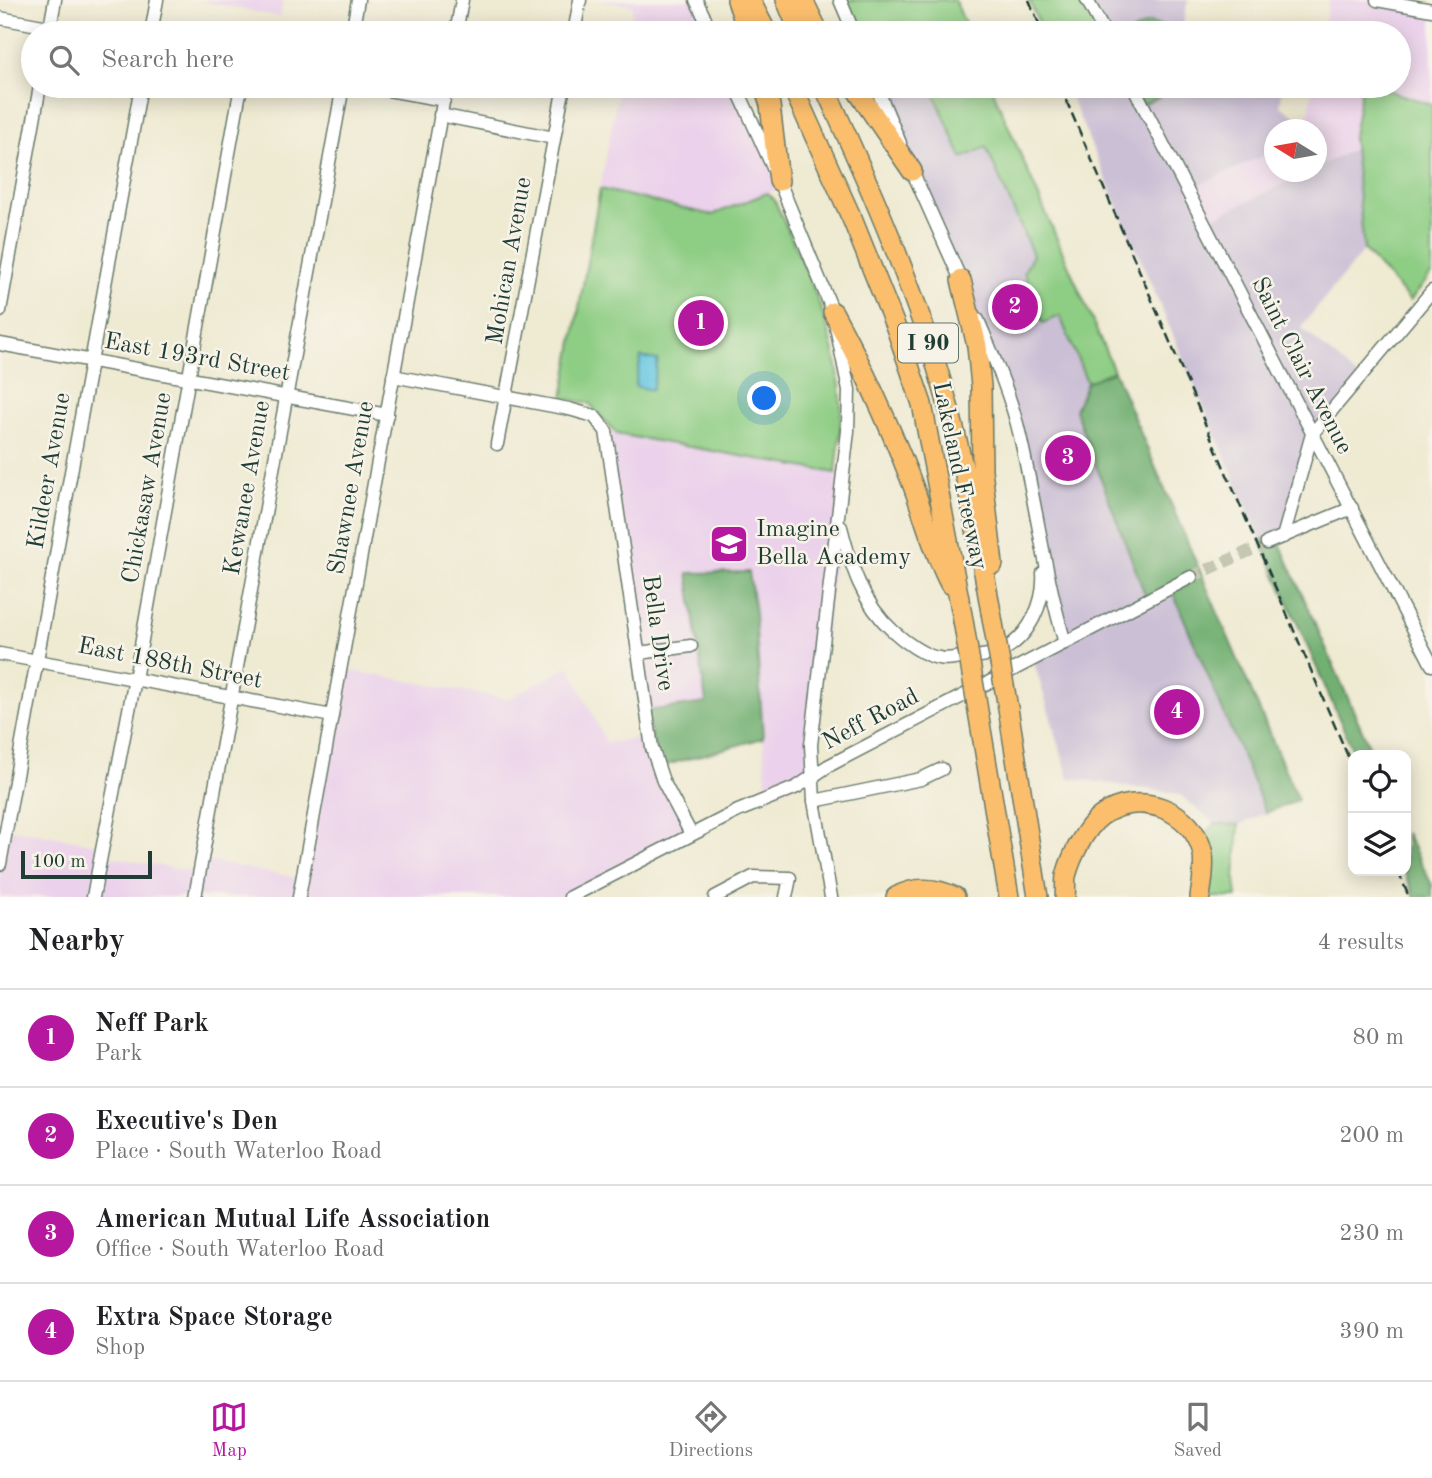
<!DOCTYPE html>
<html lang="en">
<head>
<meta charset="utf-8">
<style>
  body { margin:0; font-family:"Old Standard TT",serif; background:#f6f6f6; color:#202124 }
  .controls { position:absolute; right:21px; bottom:21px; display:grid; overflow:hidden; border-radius:14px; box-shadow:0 4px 18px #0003 }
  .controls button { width:63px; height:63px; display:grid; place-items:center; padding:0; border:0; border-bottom:2px solid #e0e0e0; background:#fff; color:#202124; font:35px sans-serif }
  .compass { position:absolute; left:1264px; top:119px; width:63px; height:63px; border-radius:50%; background:#fff; box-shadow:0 4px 18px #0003; rotate:281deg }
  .scale { position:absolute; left:21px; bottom:18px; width:131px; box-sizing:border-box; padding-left:7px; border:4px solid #1f3d34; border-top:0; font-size:19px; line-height:24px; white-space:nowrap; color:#1f3d34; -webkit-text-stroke:5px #f7f3e8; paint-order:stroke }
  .you { position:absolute; left:765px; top:399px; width:24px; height:24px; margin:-18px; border:5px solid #fff; border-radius:50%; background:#1a73e8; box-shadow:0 0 0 10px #1a73e833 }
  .badge { display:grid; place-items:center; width:46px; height:46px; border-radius:50%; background:#b5179e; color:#fff; font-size:23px; font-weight:700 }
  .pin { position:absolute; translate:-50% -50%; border:4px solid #fff; box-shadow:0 2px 7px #0006 }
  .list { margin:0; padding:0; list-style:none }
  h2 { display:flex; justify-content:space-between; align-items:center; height:91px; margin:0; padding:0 28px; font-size:30px }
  h2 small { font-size:23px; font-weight:400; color:#757577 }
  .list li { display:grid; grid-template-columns:46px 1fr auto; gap:21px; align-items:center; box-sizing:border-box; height:98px; padding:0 28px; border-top:2px solid #e0e0e0 }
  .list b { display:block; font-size:26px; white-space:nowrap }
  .list p { margin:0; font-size:23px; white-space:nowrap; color:#757577 }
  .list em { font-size:23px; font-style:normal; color:#757577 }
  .icon { flex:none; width:38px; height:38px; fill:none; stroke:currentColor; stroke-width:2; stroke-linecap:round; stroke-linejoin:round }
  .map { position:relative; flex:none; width:1432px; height:897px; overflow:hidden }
  .search { position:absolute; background:#fff; box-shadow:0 4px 18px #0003; left:21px; right:21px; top:21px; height:77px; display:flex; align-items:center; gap:18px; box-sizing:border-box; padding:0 24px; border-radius:38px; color:#757577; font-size:26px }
  .sheet { height:483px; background:#fff }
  nav { display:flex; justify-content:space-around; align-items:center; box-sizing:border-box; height:98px; border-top:2px solid #e0e0e0; background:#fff; font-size:19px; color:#757577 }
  nav a { display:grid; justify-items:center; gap:4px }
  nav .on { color:#b5179e }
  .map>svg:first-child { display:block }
</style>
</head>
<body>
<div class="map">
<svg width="1432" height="897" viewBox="0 0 1432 897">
  <rect width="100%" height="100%" fill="#f7f3e8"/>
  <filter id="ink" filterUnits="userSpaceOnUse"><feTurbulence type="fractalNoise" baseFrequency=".0143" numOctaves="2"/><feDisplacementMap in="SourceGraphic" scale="14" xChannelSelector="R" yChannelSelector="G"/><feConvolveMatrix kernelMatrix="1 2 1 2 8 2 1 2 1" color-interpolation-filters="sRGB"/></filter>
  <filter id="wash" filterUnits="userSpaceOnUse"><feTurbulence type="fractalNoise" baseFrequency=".00686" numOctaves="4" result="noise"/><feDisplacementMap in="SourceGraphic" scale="28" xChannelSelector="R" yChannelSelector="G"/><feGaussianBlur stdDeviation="1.57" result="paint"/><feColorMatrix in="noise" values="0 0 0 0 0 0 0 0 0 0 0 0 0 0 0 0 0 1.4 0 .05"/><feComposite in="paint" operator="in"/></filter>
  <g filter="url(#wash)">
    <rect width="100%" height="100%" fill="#efead2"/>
    <g fill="#ebd1eb">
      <polygon points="205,0 283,0 280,17 205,2"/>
      <polygon points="602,0 696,0 712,33 629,33 633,6"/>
      <polygon points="1329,0 1377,0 1432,10 1432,105 1375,86 1399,86 1399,33 1323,33"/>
      <polygon points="619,86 736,86 782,187 712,215 600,189"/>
      <polygon points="1313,86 1362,86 1353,136 1354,149 1317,167 1316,130 1306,130"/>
      <polygon points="1274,151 1274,172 1308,172 1204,222 1188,190"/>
      <polygon points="606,431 843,474 811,777 767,798 755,613 749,572 688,574 706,704 646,711"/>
      <polygon points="570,666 606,743 650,736 691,834 570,897 0,897 0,809 10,811 7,828 103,845 102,855 199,873 202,860 302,879 341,669 508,699"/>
    </g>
    <g fill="#cbbfd5">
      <polygon points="1087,0 1188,0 1182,29 1148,23 1130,33 1105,33"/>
      <polygon points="905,86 931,86 961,157 986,146 1033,255 1024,273 1043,323 1060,316 1087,382 1075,410 1171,588 1266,813 1239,825 1215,824 1179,794 1069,778 1033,659 1065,642 1020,434 881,96"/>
      <polygon points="1066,86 1133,86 1143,105 1182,86 1283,86 1280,106 1307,123 1306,129 1274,130 1274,151 1188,190 1204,222 1308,172 1316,172 1317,167 1354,149 1364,250 1301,327 1359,378 1312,434 1283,537 1263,545"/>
    </g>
    <g fill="#8ecd84" stroke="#56855c" stroke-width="2">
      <polygon points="840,0 955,0 969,33 854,33"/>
      <polygon points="1029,0 1087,0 1105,33 1043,33"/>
      <polygon points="931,86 991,86 1114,371 1087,382 1060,316 1043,323 1024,272 1033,255 986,147 962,158"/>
      <polygon points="1362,86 1375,86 1432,105 1432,273 1410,301 1364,250 1353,136"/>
      <path d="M600 189 712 215 767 193 774 199C800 259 833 320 840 387 843 415 839 445 836 473L617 434 589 403 563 398Z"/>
      <polygon points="1215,824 1239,825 1235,878 1237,897 1200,897 1198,839"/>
    </g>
    <g fill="#72b072" stroke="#487653" stroke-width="2">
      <polygon points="1148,23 1200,33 1130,33"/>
      <polygon points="1133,86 1182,86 1143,105"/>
      <polygon points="1114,371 1298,800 1266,813 1171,588 1147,600 1075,410 1087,382"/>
      <polygon points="1278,539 1373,755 1355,755 1263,545"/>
      <polygon points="749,572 755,613 763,738 659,767 646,711 706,703 688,573"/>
      <polygon points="1406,833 1432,885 1432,897 1415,897 1404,871 1406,871"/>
    </g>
    <polygon fill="#63c6e1" stroke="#41828a" stroke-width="2" points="641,357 658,360 652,390 635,386"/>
  </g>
  <g filter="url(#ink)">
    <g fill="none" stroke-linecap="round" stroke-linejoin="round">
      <polyline stroke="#c5c7b2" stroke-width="12" stroke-dasharray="12 6" stroke-linecap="butt" points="1191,577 1267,543"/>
      <g stroke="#687a6b" stroke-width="15">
        <g id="minor">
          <polyline points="696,0 712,33"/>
          <polyline points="840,0 854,33"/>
          <polyline points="1087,0 1105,33"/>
          <polyline points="1377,0 1432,10"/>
          <polyline points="0,18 81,33"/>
          <polyline points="49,33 55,0"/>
          <polyline points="151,33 157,0"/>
          <polyline points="352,33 358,0"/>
          <polyline points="456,33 462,0"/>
          <polyline points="574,33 580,0"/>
          <polyline points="366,86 444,100"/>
          <polyline points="736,86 779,181 833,312 849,390 848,431 811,745 814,801 831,897"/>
          <polyline points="876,86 900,143"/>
          <polyline points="1133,86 1432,665"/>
          <polyline points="440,115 554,138"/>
          <polyline points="910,166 964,287"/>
          <polyline points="0,311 40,86"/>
          <path d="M978 320C994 358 1011 396 1020 436 1036 505 1045 575 1065 643"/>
          <polyline points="0,344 387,415"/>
          <polyline points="393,376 569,409 594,416 606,431 652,748 663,781 691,834"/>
          <polyline points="497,444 564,86"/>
          <path d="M841 527C851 566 862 603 893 631 904 641 924 656 939 658 946 660 954 658 961 657 973 657 992 656 1003 650 1030 636 1045 602 1043 573"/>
          <polyline points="1283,537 1312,434 1432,291"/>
          <polyline points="1267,543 1352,508"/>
          <polyline points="639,653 691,646"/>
          <polyline points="0,654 332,716"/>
          <polyline points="814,801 921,779 942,769"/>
          <polyline points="0,864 141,86"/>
          <polyline points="93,897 135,679 241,86"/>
          <polyline points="195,897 343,86"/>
          <polyline points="299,897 446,86"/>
          <polyline points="570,897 738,811 797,787 828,766 1191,577"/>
          <polyline points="715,897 753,877 790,878 786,897"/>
        </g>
      </g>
      <g stroke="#687a6b" stroke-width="22">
        <g id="highway">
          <polyline points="737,0 748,33"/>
          <polyline points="750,0 767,33"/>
          <polyline points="786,0 800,33"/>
          <polyline points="803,0 819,33"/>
          <polyline points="764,86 770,105 779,181"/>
          <polyline points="792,86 853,221 896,328 922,404 963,620"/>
          <path d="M824 86C872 190 919 298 949 409 967 476 979 544 991 612"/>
          <polyline points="854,86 912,171"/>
          <polyline points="961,280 977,346 981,386 982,470 993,564"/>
          <path d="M833 312C862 365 888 422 910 478 924 513 932 550 950 584"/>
          <polyline points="1008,708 1038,897"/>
          <polyline points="979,717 1009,897"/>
          <path d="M896 897C915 886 936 888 955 897"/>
          <path d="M1065 897C1066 890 1065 882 1066 876 1071 857 1085 828 1101 816 1137 789 1194 809 1203 854 1205 869 1202 883 1200 897"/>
        </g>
      </g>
      <use href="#minor" stroke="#fff" stroke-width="12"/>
      <use href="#highway" stroke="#fabe6d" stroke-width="19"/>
      <g stroke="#1f3d34" stroke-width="2.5" stroke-dasharray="10 5" stroke-linecap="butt">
        <polyline points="1029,0 1043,33"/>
        <polyline points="1060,86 1353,768"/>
        <polyline points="1398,871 1409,897"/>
      </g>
      <g stroke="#687a6b" stroke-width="22" stroke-linecap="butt">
        <g id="highway-bridge">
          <polyline points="991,612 1008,708"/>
          <polyline points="963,620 979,717"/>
        </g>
      </g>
      <use href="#highway-bridge" stroke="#fabe6d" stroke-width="19"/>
    </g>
  </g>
  <defs>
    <g id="school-square" transform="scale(2.0125)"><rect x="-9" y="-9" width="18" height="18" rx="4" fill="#b5179e" stroke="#f7f3e8"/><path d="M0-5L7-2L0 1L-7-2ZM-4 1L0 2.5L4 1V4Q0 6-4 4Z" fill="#fff"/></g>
  </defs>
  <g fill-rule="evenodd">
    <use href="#school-square" x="729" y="544"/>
  </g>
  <g text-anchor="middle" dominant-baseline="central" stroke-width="5" stroke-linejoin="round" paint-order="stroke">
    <rect fill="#f7f3e8" stroke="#60746a" stroke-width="2" x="898" y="323.5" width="60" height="39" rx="5"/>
    <g font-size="23" font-weight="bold" fill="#1f3d34">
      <text x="928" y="343">I 90</text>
    </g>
    <g font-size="24" fill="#1f3d34" stroke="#f7f3e8">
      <text transform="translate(510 261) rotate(-80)">Mohican Avenue</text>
      <text transform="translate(197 358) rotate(10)">East 193rd Street</text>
      <text transform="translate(1301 366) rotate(63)">Saint Clair Avenue</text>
      <text transform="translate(50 471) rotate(-80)">Kildeer Avenue</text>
      <text transform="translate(959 476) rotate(78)">Lakeland Freeway</text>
      <text transform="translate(148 488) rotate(-80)">Chickasaw Avenue</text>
      <text transform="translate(248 488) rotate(-80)">Kewanee Avenue</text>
      <text transform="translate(352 488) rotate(-80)">Shawnee Avenue</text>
      <text transform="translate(657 633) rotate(82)">Bella Drive</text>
      <text transform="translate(170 664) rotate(11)">East 188th Street</text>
      <text transform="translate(871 720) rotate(-28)">Neff Road</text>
    </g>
    <g font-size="24" fill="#1f3d34" stroke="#f7f3e8" text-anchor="start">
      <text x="756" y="530">Imagine<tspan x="756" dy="28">Bella Academy</tspan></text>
    </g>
  </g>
</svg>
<div class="controls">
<button><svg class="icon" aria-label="locate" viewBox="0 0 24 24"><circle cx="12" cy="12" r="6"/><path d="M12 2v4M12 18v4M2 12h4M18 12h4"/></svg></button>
<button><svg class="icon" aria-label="layers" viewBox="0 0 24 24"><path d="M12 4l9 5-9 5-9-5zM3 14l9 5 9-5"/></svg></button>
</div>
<svg class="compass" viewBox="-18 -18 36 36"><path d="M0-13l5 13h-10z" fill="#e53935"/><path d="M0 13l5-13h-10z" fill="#757577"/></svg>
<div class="scale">100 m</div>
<div class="you"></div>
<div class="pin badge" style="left:701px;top:323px">1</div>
<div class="pin badge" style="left:1015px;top:307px">2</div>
<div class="pin badge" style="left:1068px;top:458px">3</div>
<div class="pin badge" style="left:1177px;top:712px">4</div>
<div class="search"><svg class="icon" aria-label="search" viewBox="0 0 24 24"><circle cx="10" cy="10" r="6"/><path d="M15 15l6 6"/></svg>Search here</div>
</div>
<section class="sheet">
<h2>Nearby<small>4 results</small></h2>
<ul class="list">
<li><span class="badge">1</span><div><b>Neff Park</b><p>Park</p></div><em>80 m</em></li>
<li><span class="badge">2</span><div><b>Executive's Den</b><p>Place · South Waterloo Road</p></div><em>200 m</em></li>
<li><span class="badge">3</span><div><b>American Mutual Life Association</b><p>Office · South Waterloo Road</p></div><em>230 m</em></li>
<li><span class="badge">4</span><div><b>Extra Space Storage</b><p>Shop</p></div><em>390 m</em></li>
</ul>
</section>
<nav>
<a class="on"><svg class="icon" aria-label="map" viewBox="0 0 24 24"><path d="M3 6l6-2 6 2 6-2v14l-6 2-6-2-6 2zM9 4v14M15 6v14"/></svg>Map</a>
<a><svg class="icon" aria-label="directions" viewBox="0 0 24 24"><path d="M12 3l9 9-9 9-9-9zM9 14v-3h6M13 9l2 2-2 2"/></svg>Directions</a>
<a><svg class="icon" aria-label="saved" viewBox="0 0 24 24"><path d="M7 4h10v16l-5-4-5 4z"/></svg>Saved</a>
</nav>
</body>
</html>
